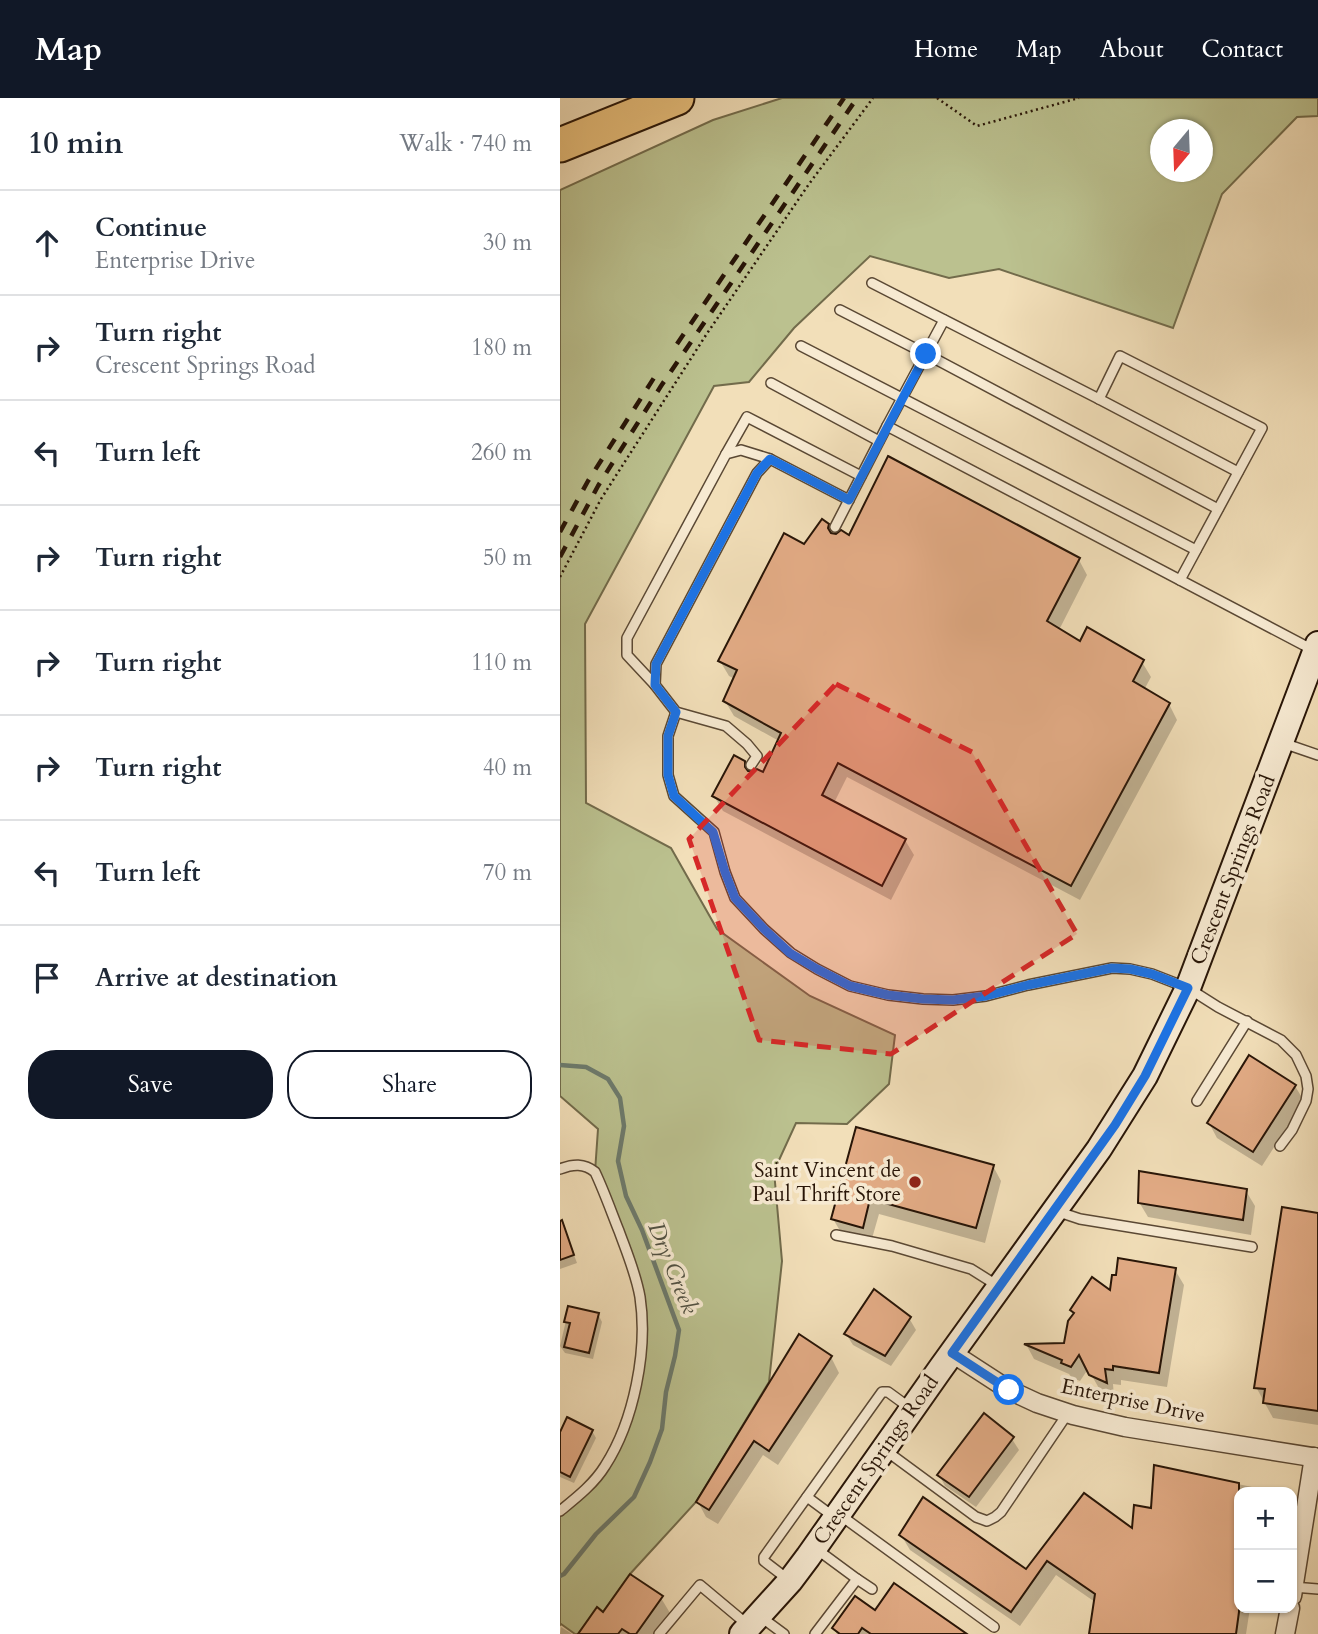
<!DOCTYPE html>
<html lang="en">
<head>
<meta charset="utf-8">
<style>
  body { margin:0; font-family:Cardo,serif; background:#f6f6f7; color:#1f2937 }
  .controls { position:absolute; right:21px; bottom:21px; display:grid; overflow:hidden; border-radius:14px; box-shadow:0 2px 5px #0004 }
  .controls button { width:63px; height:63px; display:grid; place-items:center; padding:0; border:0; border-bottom:2px solid #e0e1e3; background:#fff; color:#1f2937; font:35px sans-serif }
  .compass { position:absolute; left:590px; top:21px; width:63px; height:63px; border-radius:50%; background:#fff; box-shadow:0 2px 5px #0004; rotate:199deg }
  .stop { position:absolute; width:21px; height:21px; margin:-16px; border:5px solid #1a73e8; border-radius:50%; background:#fff }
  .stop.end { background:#1a73e8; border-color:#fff; box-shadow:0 2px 7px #0008 }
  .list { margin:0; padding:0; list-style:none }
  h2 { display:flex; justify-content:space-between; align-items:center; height:91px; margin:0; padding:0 28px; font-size:30px }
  h2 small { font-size:23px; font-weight:400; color:#747a83 }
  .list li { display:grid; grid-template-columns:46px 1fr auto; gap:21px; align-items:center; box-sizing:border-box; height:105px; padding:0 28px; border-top:2px solid #e0e1e3 }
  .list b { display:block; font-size:26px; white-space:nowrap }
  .list p { margin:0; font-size:23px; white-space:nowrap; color:#747a83 }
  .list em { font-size:23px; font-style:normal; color:#747a83 }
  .actions { display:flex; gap:14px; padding:21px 28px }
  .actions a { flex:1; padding:16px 0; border:2px solid #111827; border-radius:28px; text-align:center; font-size:24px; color:#111827 }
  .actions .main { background:#111827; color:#fff }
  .icon { flex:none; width:38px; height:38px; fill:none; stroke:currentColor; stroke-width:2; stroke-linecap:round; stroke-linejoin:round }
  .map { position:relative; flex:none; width:758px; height:1536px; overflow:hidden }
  header { display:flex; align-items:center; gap:42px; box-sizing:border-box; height:98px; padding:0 35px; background:#111827; color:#fff }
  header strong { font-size:33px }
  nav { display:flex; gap:38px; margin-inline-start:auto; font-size:24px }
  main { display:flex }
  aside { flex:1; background:#fff }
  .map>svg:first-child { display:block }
</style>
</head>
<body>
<header>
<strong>Map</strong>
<nav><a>Home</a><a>Map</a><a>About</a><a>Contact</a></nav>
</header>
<main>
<aside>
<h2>10 min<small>Walk · 740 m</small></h2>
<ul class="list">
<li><svg class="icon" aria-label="ahead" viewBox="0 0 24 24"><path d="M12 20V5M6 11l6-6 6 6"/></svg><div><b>Continue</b><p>Enterprise Drive</p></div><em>30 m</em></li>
<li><svg class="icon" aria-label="right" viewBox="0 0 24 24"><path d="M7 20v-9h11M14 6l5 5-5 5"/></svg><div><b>Turn right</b><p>Crescent Springs Road</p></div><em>180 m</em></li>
<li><svg class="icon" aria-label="left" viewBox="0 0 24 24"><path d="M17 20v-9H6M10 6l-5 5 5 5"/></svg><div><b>Turn left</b></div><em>260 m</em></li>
<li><svg class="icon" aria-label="right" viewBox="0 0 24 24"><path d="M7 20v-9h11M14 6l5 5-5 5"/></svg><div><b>Turn right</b></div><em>50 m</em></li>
<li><svg class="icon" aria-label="right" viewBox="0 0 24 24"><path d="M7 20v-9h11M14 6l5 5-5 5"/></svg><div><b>Turn right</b></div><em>110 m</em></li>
<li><svg class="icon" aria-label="right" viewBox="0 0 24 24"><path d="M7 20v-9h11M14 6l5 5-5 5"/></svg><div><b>Turn right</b></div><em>40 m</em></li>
<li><svg class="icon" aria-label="left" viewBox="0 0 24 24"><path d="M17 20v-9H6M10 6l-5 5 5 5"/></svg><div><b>Turn left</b></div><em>70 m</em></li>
<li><svg class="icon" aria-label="arrive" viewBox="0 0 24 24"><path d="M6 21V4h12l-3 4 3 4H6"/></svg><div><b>Arrive at destination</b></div></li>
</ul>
<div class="actions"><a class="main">Save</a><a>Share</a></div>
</aside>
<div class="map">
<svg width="758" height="1536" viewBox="0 0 758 1536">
  <rect width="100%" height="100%" fill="#f2dfb9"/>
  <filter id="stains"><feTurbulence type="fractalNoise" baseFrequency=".00286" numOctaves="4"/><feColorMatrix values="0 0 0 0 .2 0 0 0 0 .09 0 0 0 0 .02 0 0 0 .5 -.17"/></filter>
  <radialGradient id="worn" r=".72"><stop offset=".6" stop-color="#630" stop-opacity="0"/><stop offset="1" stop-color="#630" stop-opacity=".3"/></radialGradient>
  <path fill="#bbc18f" stroke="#726b4b" stroke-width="2" fill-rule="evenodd" d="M222 0H758V18L737 19 662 96 613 230 439 171 389 180 310 158 234 230 189 284 154 288 25 526 26 705 111 750 157 831 250 898 335 937 329 986 287 1026 236 1025 214 1073 222 1163 209 1284 136 1404 70 1476 43 1514 38 1510 18 1536H15L1 1526 0 1527V1413L32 1385 61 1337 79 1270 80 1199 35 1074 38 1031 0 998V92L153 22ZM600 32H642V74H600Z"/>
  <g fill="#0003">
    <polygon points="268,427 274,437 519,462 527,477 499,532 520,545 582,564 591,579 584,592 609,606 617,622 520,802 287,679 274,705 345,742 354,757 331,802 163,713 154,698 184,665 190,675 204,676 219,643 174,618 165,603 175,581 169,578 160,563 244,449"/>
    <polygon points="735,988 744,1003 702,1068 657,1040 649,1025"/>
    <polygon points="298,1031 433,1068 441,1083 425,1145 319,1116 311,1144 282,1136 273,1121"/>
    <polygon points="686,1093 695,1108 691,1137 588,1119 579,1104"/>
    <polygon points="758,1117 758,1327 713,1320 696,1289"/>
    <polygon points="0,1130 6,1136 17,1165 0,1171"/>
    <polygon points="615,1172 624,1187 607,1289 561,1282 561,1287 553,1286 554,1299 540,1292 528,1271 520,1283 512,1280 509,1276 474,1261 467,1248 506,1247 515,1217 512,1212 551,1195"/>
    <polygon points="9,1210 38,1216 42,1224 33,1261 5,1255 0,1248"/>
    <polygon points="349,1220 356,1232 331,1268 293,1247 286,1236"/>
    <polygon points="271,1259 279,1275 218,1367 203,1357 158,1426 146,1419 138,1404"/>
    <polygon points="32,1333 36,1340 14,1385 0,1379 0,1335"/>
    <polygon points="452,1341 459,1352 416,1409 385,1388 379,1377"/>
    <polygon points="595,1369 697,1390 699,1394 679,1394 679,1510 690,1510 686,1536 531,1536 535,1504 496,1477 460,1528 350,1452 341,1437 467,1474 525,1397 573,1433 593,1412"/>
    <polygon points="101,1500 110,1515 95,1536 20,1536 44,1516"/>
    <polygon points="315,1514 404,1536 277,1536 274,1531"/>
    <polygon points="1,1529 12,1536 0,1536"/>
  </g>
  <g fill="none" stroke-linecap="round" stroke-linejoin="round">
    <polyline stroke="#6d7a6c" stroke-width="4.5" points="0,967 26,969 48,981 60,1000 64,1028 58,1063 66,1098 82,1132 119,1232 115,1258 106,1294 102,1331 90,1364 74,1399 36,1436 4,1476 0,1478"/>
  </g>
  <g fill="#e2ab85" stroke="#281507" stroke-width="2">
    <polygon points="328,358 520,460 487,523 520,543 527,529 584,562 573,583 610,605 511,788 278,665 262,697 346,741 322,788 152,698 174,657 185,663 185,669 188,673 193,673 197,671 203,674 221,635 163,603 177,572 158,563 224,435 244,446 262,421 269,426 268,430 271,435 276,436 281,432 289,437"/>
    <polygon points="689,957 736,987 693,1054 647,1025"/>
    <polygon points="296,1029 434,1067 416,1130 310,1101 303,1130 271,1121"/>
    <polygon points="579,1073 687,1091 683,1122 578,1105"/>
    <polygon points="722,1109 758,1115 758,1313 703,1305 705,1291 694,1290"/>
    <polygon points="2,1122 14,1157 0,1162 0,1123"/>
    <polygon points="558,1160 616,1170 599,1275 553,1268 553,1272 545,1271 547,1285 529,1277 519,1257 511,1269 501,1265 502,1262 464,1246 504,1245 508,1223 514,1215 510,1212 532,1179 550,1192 552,1177 556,1177"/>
    <polygon points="314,1191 351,1219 325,1258 284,1236"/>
    <polygon points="8,1208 39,1215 29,1255 4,1249 10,1225 4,1224"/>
    <polygon points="239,1236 272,1258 209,1353 194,1343 149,1412 136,1404"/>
    <polygon points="424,1315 454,1339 409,1399 377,1377"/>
    <polygon points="7,1319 33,1332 10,1379 0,1374 0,1334"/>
    <polygon points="594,1367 679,1385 679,1514 676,1536 529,1536 535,1496 487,1463 451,1514 339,1437 363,1399 466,1471 524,1395 572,1430 574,1407 591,1410"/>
    <polygon points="70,1476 103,1498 76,1536 70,1536 62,1531 58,1536 18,1536 37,1509 43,1514"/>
    <polygon points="334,1485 407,1536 311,1536 302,1530 298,1536 280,1536 272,1530 295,1498 315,1512"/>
  </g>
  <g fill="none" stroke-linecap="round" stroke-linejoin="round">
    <g stroke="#5a4834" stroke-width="12">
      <g id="lane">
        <polyline points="312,185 539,301 560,258 702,330 620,482"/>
        <polyline points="280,212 366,256 658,411"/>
        <polyline points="241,248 636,452"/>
        <polyline points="211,285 319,343"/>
        <polyline points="539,301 678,374"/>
        <polyline points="327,328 384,222"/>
        <polyline points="166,356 187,319 301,378"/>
        <polyline points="275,429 327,328 755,553"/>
        <polyline points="95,587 67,557 67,540 166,356 181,352 210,361"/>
        <polyline points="116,614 108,638 108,677 114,698 154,734 165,774 175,800 204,831 231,855 257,871 290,888 328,897 363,901 393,902 426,898 468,887 552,870 570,871 592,876 628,890 658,909 721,942 736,957 746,978 748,991 746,1003 732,1032 720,1048"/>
        <polyline points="723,645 758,657"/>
        <polyline points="191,667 197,658 187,646 166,628 116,614 95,587 96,566 197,375 210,361 289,402"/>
        <polyline points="637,1003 687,923"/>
        <path d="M0 1071C13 1066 24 1065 35 1074 44 1093 51 1113 59 1133 67 1155 76 1176 80 1199 88 1252 74 1323 45 1368 34 1386 16 1400 0 1413"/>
        <polyline points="496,1113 520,1121 692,1149"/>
        <polyline points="276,1137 332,1148 411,1171 438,1188"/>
        <polyline points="325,1352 416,1419 427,1423 435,1419 441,1414 508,1315"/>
        <polyline points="247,1399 274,1419"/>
        <polyline points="280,1417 434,1529"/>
        <polyline points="297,1481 312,1491"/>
        <polyline points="230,1483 204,1463 204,1459 322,1294 328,1294 350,1310"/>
        <polyline points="733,1489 758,1491"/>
        <polyline points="201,1519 224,1536"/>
        <polyline points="99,1536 140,1487 189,1528"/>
        <polyline points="255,1536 297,1481 255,1450"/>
      </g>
    </g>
    <g stroke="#5a4834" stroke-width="21">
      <g id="street">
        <polyline points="392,1255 449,1292 477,1305 513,1317 565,1329 758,1360"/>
        <polyline points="732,1498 754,1359"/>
        <polyline points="725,1536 730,1510"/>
      </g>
    </g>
    <g stroke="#281507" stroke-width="28">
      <polyline id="secondary" points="182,1536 230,1483 248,1459 381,1270 539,1051 585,978 628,890 758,546"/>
    </g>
    <g stroke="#281507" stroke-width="37">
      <polyline id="highway" points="0,47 117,0"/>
    </g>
    <g stroke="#281507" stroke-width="2.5" stroke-dasharray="2 3.5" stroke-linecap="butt">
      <polyline points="377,0 417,28 519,0"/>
      <polyline points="0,479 41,401 146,237 249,86 313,0"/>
    </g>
    <use href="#lane" stroke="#f7ead2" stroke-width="9"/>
    <use href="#street" stroke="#f7ead2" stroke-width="18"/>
    <use href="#secondary" stroke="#f7ead2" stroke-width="24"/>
    <use href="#highway" stroke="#e9c07c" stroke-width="33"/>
    <g stroke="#281507" stroke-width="4.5" stroke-dasharray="12 12" stroke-linecap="butt">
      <polyline points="117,246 284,0"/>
      <polyline points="0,434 28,383 99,272"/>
      <polyline points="0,459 38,388 101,288 297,0"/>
    </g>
  </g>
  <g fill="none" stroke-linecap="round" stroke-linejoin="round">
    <polyline stroke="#1a73e8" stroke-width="9" points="366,256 289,402 210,361 197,375 96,566 95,587 116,614 108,638 108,677 114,698 153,734 165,774 175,800 204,831 230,855 257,871 290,888 328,897 363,901 393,902 426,898 468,887 552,870 570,871 592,876 628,890 585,978 555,1027 392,1255 449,1292"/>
  </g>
  <path fill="#d62828" fill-opacity="0.2" stroke="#d62828" stroke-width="5" stroke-dasharray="14 9" stroke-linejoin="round" d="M276 586 412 654 517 836 331 956 199 942 129 741Z"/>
  <circle fill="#8f2418" stroke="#f7ead2" stroke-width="2.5" cx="355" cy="1084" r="7"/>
  <g text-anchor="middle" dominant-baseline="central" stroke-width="7" stroke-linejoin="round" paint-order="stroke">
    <g font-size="21" fill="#281507" stroke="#f7ead2">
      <text transform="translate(673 772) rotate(-69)">Crescent Springs Road</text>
      <text transform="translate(573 1303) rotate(12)">Enterprise Drive</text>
      <text transform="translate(316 1362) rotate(-55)">Crescent Springs Road</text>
    </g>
    <g font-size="21" fill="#281507" stroke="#f7ead2" text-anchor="end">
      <text x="341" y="1072">Saint Vincent de<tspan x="341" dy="24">Paul Thrift Store</tspan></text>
    </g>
    <g font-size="23" font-style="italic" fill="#505042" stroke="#f7ead2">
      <text transform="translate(113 1170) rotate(68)">Dry Creek</text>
    </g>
  </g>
  <rect width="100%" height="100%" filter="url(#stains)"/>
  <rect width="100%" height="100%" fill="url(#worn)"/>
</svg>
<div class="controls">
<button>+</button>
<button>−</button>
</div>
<svg class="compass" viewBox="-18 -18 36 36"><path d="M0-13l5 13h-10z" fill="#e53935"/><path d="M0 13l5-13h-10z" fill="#747a83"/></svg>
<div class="stop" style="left:449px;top:1292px"></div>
<div class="stop end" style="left:366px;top:256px"></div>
</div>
</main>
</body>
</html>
